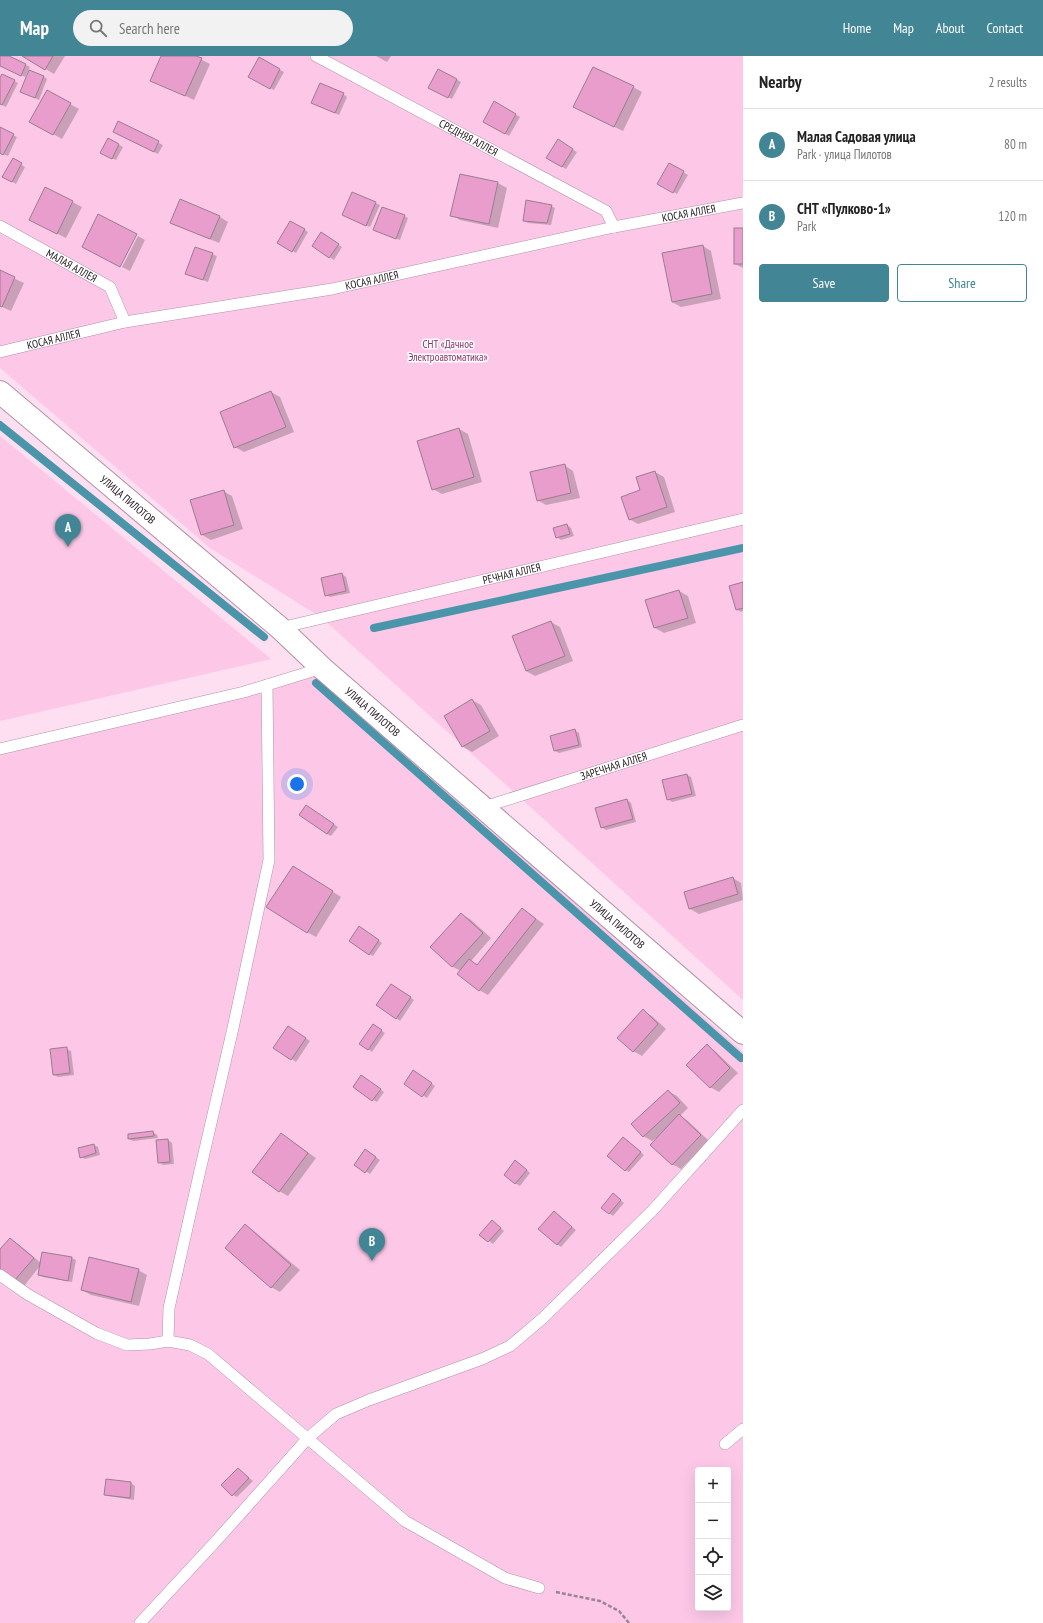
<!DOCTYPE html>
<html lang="en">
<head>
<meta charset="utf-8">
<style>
  body { margin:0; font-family:"PT Sans Narrow",sans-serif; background:#f2f2f2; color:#222 }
  .controls { position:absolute; right:12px; bottom:12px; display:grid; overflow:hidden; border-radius:4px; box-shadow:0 4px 16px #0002 }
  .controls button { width:36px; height:36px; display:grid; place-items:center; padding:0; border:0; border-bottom:1px solid #e0e0e0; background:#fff; color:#222; font:20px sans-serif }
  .you { position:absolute; left:297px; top:728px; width:14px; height:14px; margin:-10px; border:3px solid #fff; border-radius:50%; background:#1a73e8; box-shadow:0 0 0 6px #1a73e833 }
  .badge { display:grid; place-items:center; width:26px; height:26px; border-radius:50%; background:#428595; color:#fff; font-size:13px; font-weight:700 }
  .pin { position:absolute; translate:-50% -33px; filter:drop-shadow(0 1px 2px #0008) }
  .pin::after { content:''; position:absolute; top:21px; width:14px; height:12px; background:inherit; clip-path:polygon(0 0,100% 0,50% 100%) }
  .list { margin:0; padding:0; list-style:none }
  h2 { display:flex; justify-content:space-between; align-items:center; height:52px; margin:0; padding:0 16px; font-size:17px }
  h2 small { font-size:13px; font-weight:400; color:#767676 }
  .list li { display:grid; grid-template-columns:26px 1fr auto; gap:12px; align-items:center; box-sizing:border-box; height:72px; padding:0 16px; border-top:1px solid #e0e0e0 }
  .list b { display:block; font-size:15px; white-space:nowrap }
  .list p { margin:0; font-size:13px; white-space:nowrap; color:#767676 }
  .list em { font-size:13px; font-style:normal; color:#767676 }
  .actions { display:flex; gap:8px; padding:12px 16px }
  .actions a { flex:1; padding:9px 0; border:1px solid #428595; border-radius:4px; text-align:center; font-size:14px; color:#428595 }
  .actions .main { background:#428595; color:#fff }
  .icon { flex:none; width:22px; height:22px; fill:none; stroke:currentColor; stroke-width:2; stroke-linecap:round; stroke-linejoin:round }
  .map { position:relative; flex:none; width:743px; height:1567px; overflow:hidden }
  header { display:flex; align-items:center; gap:24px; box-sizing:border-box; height:56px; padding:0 20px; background:#428595; color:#fff }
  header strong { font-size:19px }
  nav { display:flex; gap:22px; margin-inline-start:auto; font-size:14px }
  .search { width:280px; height:36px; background:#f2f2f2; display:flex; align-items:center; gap:10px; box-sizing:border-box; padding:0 14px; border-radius:22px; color:#767676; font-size:15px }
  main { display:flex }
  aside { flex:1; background:#fff }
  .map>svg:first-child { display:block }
</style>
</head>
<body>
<header>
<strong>Map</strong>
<div class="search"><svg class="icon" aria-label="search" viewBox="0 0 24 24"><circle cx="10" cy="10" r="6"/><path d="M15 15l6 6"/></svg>Search here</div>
<nav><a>Home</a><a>Map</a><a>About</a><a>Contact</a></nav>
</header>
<main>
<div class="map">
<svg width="743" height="1567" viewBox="0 0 743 1567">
  <rect width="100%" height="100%" fill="#fedef1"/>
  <g fill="#fdc8e8" fill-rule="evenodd">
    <polygon points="0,0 743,0 743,944 322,562 210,492 0,312"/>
    <polygon points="0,380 271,603 0,665"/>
    <path d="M313 619 465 749 743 996V1567H0V693ZM698 1414H728V1552H698Z"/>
  </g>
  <g fill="#0003">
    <polygon points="1,0 7,0 30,11 25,21 0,9"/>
    <polygon points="24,0 65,0 54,18"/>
    <polygon points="162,0 194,0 210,8 194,44 152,24"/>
    <polygon points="376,0 391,0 387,6"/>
    <polygon points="259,3 284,16 274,34 250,21"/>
    <polygon points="439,14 461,26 452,43 430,31"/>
    <polygon points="43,20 47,23 39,44 22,36"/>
    <polygon points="0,23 14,25 18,27 6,51 0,48"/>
    <polygon points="633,31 642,36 623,75 583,56"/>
    <polygon points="47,35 79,53 62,83 31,66"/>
    <polygon points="343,38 347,41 339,59 312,47"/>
    <polygon points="495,46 520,61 509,80 484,65"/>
    <polygon points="118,67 163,89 158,98 118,78"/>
    <polygon points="0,73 17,81 8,100 0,97"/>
    <polygon points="108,83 123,91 116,104 105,99"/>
    <polygon points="558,85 577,96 566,113 547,101"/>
    <polygon points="13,104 25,111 16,128 4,121"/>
    <polygon points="669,108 688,119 677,138 658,127"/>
    <polygon points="461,119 498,127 507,132 498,172 460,164 452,159"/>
    <polygon points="46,132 82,151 66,182 30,164"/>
    <polygon points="353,137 380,149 370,171 347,161"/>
    <polygon points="551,150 555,152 551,169 528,167 524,165"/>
    <polygon points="404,160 408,162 400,184 374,174"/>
    <polygon points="220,161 228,166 219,187 171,167"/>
    <polygon points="291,166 308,176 296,197 279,187"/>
    <polygon points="743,173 743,212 735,208"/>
    <polygon points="138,180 145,184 130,215 122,211"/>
    <polygon points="325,180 342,191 334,204 313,190"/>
    <polygon points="703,190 711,195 721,243 681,251 672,246"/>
    <polygon points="196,192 217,200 208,226 187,218"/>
    <polygon points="0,216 24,227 11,255 0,250"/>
    <polygon points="271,336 280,341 294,376 244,396 235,391 221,356"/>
    <polygon points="459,373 468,378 482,426 442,438 433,433"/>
    <polygon points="564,409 573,415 580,442 546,449 537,444"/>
    <polygon points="655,416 664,421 675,456 638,468 629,463 641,435"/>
    <polygon points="223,435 232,440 243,473 211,484 202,479 191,445"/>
    <polygon points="567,469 571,472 574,480 561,484 557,481"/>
    <polygon points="342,518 346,521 350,537 330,541 326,539"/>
    <polygon points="743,527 743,555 741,556 736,553"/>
    <polygon points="679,535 688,540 696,567 664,577 655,572"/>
    <polygon points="551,566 560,571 573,605 535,620 526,615"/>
    <polygon points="472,644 481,649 499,680 472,696 463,691"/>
    <polygon points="574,674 579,677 582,691 559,697 555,695"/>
    <polygon points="687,719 691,721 696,740 672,746 668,743"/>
    <polygon points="627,744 631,747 636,766 606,774 601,771"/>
    <polygon points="310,752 338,771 331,780 327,778"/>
    <polygon points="302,816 341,841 316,881 307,876"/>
    <polygon points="733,822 741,827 743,844 699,858 690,853 685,837"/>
    <polygon points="522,853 544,868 488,939 479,934 461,915 453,911 431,891 461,858 470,863 491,882 471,905 478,909"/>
    <polygon points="364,874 382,887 373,900 369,898"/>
    <polygon points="395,931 414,944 400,965 396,962"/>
    <polygon points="643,955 652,960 666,973 642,1000 633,995"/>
    <polygon points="377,972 385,977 372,996 368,993"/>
    <polygon points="293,974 310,985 296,1006 292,1003"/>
    <polygon points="707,990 715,995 738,1017 719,1036 710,1031"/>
    <polygon points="66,993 71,995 74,1019 58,1021 54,1019"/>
    <polygon points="418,1018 435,1030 427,1042 405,1028"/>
    <polygon points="366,1023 384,1036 377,1046 373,1044"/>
    <polygon points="668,1035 677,1040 688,1052 680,1060 688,1065 709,1085 681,1113 672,1108 656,1082 652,1085 643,1080"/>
    <polygon points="153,1076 157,1079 158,1082 133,1085 129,1083"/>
    <polygon points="624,1082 644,1099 629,1116 625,1114"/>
    <polygon points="168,1084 172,1087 174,1108 163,1109 159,1106"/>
    <polygon points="290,1084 316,1102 288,1140 279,1135"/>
    <polygon points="94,1089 98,1091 100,1099 85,1103 81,1101"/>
    <polygon points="370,1097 380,1104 370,1118 356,1109"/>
    <polygon points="520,1108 530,1117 520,1130 515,1127"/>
    <polygon points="614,1139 624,1147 613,1160 609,1157"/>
    <polygon points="558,1159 576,1174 561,1191 557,1188"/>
    <polygon points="496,1168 504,1175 493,1188 481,1179"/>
    <polygon points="246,1170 254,1175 300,1214 280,1236 271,1231"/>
    <polygon points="10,1183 18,1188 41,1207 43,1197 72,1202 76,1204 72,1226 43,1221 39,1219 40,1210 24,1230 0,1212 0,1194"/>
    <polygon points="138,1214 147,1219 139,1250 91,1239 82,1234"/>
    <polygon points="238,1413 253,1425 237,1441 233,1439"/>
    <polygon points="107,1424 131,1427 135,1430 134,1444 109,1440 105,1438"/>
  </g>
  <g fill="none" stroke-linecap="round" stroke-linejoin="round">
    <g stroke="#4a95aa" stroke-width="8">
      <polyline points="0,369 264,581"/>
      <polyline points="374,572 743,492"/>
      <polyline points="316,627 741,1002"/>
    </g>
  </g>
  <g fill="#e99dcd" stroke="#9a7d8e">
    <polygon points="0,0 9,0 26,8 21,20 0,10"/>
    <polygon points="22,0 53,0 45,14"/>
    <polygon points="161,0 196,0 202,2 185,40 150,25"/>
    <polygon points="259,1 280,13 270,33 248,21"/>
    <polygon points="593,11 634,30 614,71 573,51"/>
    <polygon points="438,13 457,23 448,42 428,32"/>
    <polygon points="29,14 44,20 35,42 20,36"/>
    <polygon points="2,18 15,24 2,49 0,48 0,21"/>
    <polygon points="320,27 344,37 335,57 311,47"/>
    <polygon points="47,34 71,47 53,79 29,66"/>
    <polygon points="494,45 516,58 505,78 483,66"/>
    <polygon points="118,65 159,85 154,96 113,76"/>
    <polygon points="0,71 14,78 3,99 0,97"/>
    <polygon points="108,82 119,88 112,103 100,97"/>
    <polygon points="558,83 573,93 562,111 546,102"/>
    <polygon points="13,102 22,107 12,126 2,121"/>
    <polygon points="669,107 684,115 673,137 657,128"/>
    <polygon points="460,118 498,126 489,168 450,160"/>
    <polygon points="45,131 73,145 57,178 29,164"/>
    <polygon points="352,136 376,146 366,170 342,159"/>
    <polygon points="180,143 220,160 210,183 170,167"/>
    <polygon points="526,144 552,149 547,167 523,165"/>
    <polygon points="382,151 405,159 396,183 373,174"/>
    <polygon points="98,158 137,178 120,211 82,191"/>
    <polygon points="290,165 305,173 292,196 277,187"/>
    <rect x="734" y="172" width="9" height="36"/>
    <polygon points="321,176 339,188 329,202 312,190"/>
    <polygon points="703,189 712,238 672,246 662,197"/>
    <polygon points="195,191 213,197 203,224 185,218"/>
    <polygon points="0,214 15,221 2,251 0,250"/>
    <polygon points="271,335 286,371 234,392 220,356"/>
    <polygon points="459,372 474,421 432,434 417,385"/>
    <polygon points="565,408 571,437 537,445 530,416"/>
    <polygon points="655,415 667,451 629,464 621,441 640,434 636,421"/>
    <polygon points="224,434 234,469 201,479 190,444"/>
    <polygon points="567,468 570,478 556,482 553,472"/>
    <polygon points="342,517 346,535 325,540 321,522"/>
    <polygon points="743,526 743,552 736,554 729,530"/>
    <polygon points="679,534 688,562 654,572 645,544"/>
    <polygon points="551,565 565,600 526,615 512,580"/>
    <polygon points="472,643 490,675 462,691 444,660"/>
    <polygon points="575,673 579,689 554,695 550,680"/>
    <polygon points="687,718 692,738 667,744 662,724"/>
    <polygon points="627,743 633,763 601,772 595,752"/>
    <polygon points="306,749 334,768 327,778 299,759"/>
    <polygon points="293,810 333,835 307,877 266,851"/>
    <polygon points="733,821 738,838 689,853 684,836"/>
    <polygon points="522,852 536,863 479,935 457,918 469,903 477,909"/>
    <polygon points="461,857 483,877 452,911 430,891"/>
    <polygon points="359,870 379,884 369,899 349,885"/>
    <polygon points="391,928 411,941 396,963 376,949"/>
    <polygon points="643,953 658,968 633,996 617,982"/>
    <polygon points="373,968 382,974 368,994 359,988"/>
    <polygon points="288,970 306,982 291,1004 273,992"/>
    <polygon points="707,988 730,1012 710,1032 686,1009"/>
    <polygon points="67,991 70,1017 53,1019 50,993"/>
    <polygon points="413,1014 432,1027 422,1041 404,1028"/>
    <polygon points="361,1019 381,1033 372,1045 353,1031"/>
    <polygon points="668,1034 680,1047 643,1081 631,1068"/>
    <polygon points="679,1058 701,1079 672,1109 650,1089"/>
    <polygon points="153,1075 154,1080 128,1083 128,1078"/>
    <polygon points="281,1077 308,1097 279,1136 252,1116"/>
    <polygon points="623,1081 641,1096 625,1115 607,1100"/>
    <polygon points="168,1083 170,1106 158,1107 156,1084"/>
    <polygon points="94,1088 96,1097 80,1102 78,1092"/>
    <polygon points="365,1093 376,1101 365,1117 354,1109"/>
    <polygon points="515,1104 527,1114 515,1128 504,1119"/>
    <polygon points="613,1137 621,1144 609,1158 601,1152"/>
    <polygon points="554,1155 572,1171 557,1189 538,1173"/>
    <polygon points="492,1164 501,1172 488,1186 479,1179"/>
    <polygon points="245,1168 291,1209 271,1232 225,1192"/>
    <polygon points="10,1182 34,1202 14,1225 0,1213 0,1193"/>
    <polygon points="42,1196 72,1201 68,1225 38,1219"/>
    <polygon points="89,1201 139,1213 131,1246 81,1234"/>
    <polygon points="238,1412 249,1422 232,1440 221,1429"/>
    <polygon points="106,1423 131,1426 130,1442 104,1439"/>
  </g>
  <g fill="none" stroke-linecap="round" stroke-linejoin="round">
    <g stroke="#b092a4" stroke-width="12">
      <g id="service">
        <path id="s1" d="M316 0 606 155 614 171"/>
        <path id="s2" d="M0 170 110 231 125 266"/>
        <path id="s3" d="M0 296 125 266 332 233 614 171 743 147"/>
        <path id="s4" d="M280 572 743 463"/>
        <polyline points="0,693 244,636 322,612"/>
        <path id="s5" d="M484 751 743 669"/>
        <polyline points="0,1219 27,1238 96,1277 127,1289 150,1288 168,1285 190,1289 208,1298 405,1465 505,1522 539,1532"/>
        <polyline points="168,1285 169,1252 199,1119 233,972 269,804 267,629"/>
        <polyline points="725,1388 743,1373"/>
        <polyline points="140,1567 217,1484 308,1382 336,1358 369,1344 482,1303 510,1290 543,1262 652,1155 743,1054"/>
      </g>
    </g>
    <g stroke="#b092a4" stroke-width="24">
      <g id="minor">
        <path id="s6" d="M0 336 280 572 322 612 743 977"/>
      </g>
    </g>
    <polyline stroke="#9b8592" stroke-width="2.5" stroke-dasharray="4 2" stroke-linecap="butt" points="556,1536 600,1545 619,1555 629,1567"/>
    <use href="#service" stroke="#fff" stroke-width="11"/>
    <use href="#minor" stroke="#fff" stroke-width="22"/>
  </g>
  <g text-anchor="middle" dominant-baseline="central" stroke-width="3" stroke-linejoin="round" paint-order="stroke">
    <g font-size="11" fill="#21161d" stroke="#fff">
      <text stroke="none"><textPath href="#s1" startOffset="173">СРЕДНЯЯ АЛЛЕЯ</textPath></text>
      <text stroke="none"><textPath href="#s3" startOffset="703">КОСАЯ АЛЛЕЯ</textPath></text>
      <text stroke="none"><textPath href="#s2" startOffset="82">МАЛАЯ АЛЛЕЯ</textPath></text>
      <text stroke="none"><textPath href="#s3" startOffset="379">КОСАЯ АЛЛЕЯ</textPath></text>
      <text stroke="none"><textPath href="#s3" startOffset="55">КОСАЯ АЛЛЕЯ</textPath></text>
      <text stroke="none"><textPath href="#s6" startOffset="167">УЛИЦА ПИЛОТОВ</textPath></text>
      <text stroke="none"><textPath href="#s4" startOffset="238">РЕЧНАЯ АЛЛЕЯ</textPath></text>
      <text stroke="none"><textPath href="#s6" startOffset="491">УЛИЦА ПИЛОТОВ</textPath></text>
      <text stroke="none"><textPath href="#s5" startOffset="136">ЗАРЕЧНАЯ АЛЛЕЯ</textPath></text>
      <text stroke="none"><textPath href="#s6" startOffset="815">УЛИЦА ПИЛОТОВ</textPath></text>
    </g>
    <g font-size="11" fill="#88316d" stroke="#fff">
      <text x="448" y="288">СНТ «Дачное<tspan x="448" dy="13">Электроавтоматика»</tspan></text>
    </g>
  </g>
</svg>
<div class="controls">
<button>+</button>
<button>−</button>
<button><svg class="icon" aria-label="locate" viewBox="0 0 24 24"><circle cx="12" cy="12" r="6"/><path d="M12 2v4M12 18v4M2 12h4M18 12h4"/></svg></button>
<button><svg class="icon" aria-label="layers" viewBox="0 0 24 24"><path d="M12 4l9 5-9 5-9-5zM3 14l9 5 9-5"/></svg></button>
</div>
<div class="you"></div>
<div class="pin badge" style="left:68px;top:491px">A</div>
<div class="pin badge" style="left:372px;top:1205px">B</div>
</div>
<aside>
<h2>Nearby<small>2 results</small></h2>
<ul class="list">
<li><span class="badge">A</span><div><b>Малая Садовая улица</b><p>Park · улица Пилотов</p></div><em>80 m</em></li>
<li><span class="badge">B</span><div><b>СНТ «Пулково-1»</b><p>Park</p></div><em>120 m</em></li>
</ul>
<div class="actions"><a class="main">Save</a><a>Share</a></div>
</aside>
</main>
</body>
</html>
